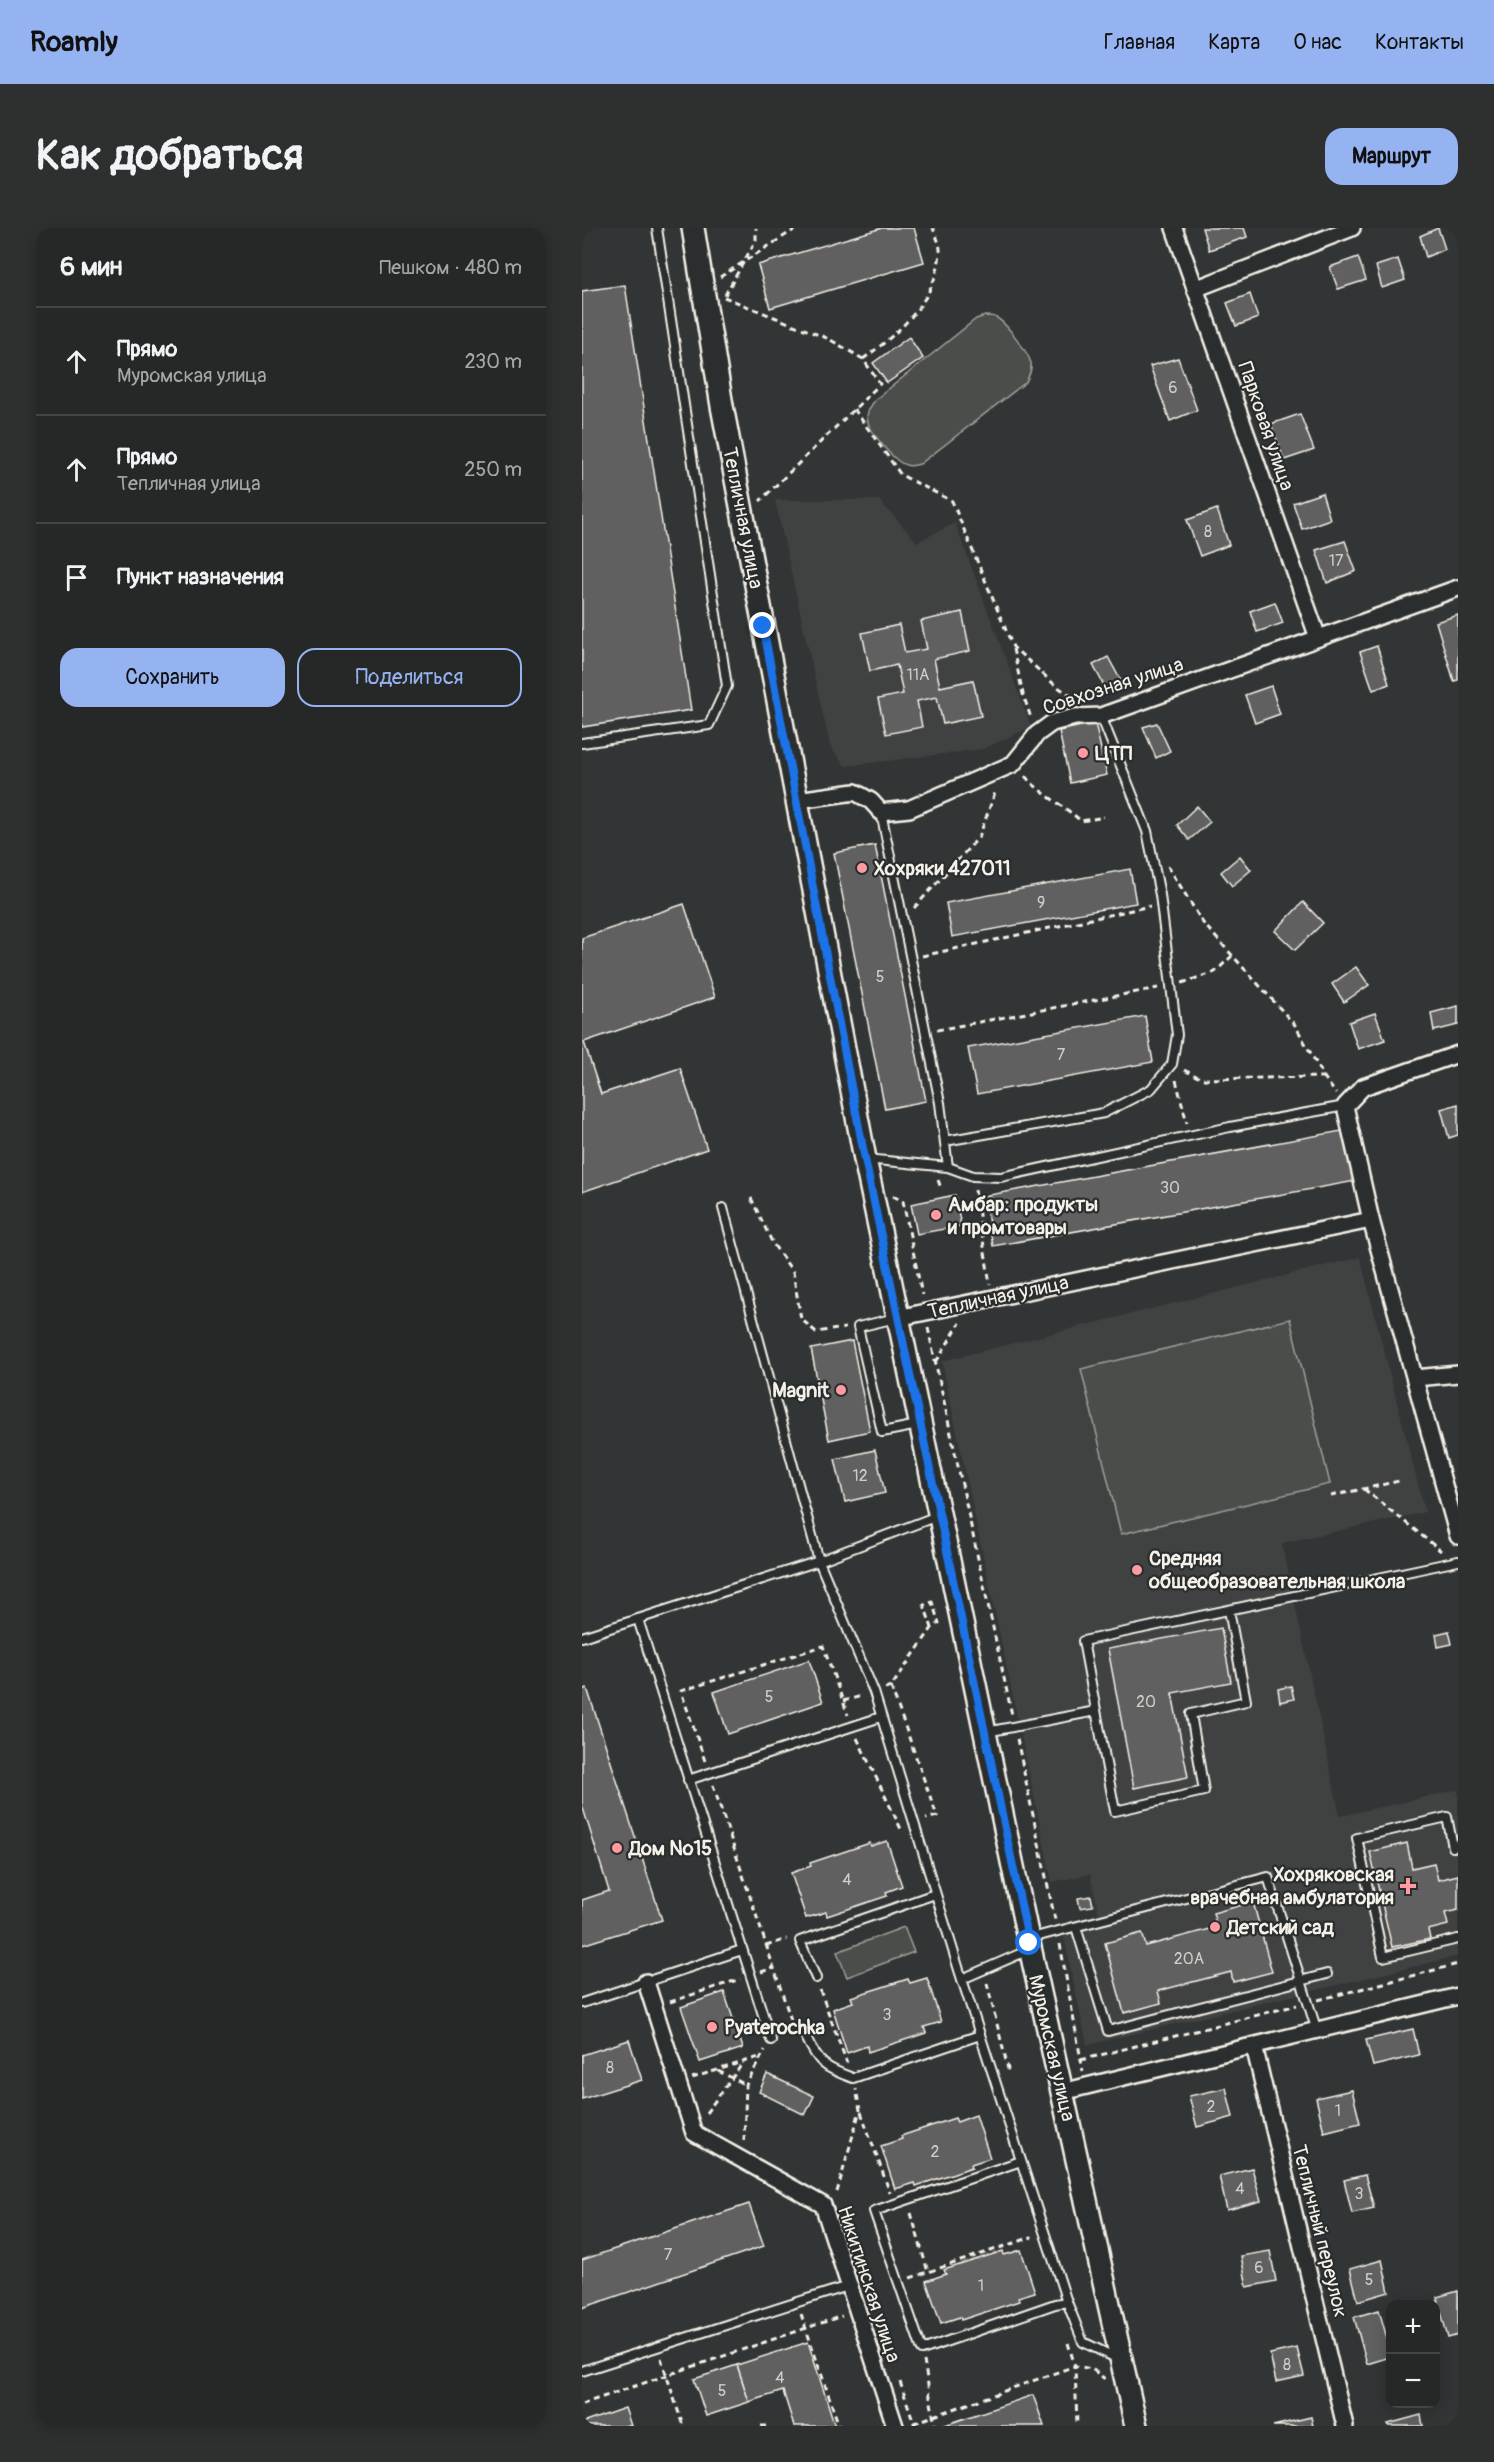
<!DOCTYPE html>
<html lang="ru">
<head>
<meta charset="utf-8">
<style>
  body { margin:0; font-family:Pangolin,sans-serif; background:#2e3030; color:#f1f3f6 }
  .controls { position:absolute; right:18px; bottom:18px; display:grid; overflow:hidden; border-radius:12px; box-shadow:0 3px 15px #0003 }
  .controls button { width:54px; height:54px; display:grid; place-items:center; padding:0; border:0; border-bottom:2px solid #424445; background:#262828; color:#f1f3f6; font:30px sans-serif }
  .stop { position:absolute; width:18px; height:18px; margin:-14px; border:4px solid #1a73e8; border-radius:50%; background:#fff }
  .stop.end { background:#1a73e8; border-color:#fff; box-shadow:0 2px 6px #0008 }
  .list { margin:0; padding:0; list-style:none }
  h2 { display:flex; justify-content:space-between; align-items:center; height:78px; margin:0; padding:0 24px; font-size:26px }
  h2 small { font-size:20px; font-weight:400; color:#a4a6a8 }
  .list li { display:grid; grid-template-columns:39px 1fr auto; gap:18px; align-items:center; box-sizing:border-box; height:108px; padding:0 24px; border-top:2px solid #424445 }
  .list b { display:block; font-size:22px; white-space:nowrap }
  .list p { margin:0; font-size:20px; white-space:nowrap; color:#a4a6a8 }
  .list em { font-size:20px; font-style:normal; color:#a4a6a8 }
  .actions { display:flex; gap:12px; padding:18px 24px }
  .actions a { flex:1; padding:14px 0; border:2px solid #95b2f1; border-radius:18px; text-align:center; font-size:21px; color:#95b2f1 }
  .actions .main { background:#95b2f1; color:#111 }
  .icon { flex:none; width:33px; height:33px; fill:none; stroke:currentColor; stroke-width:2; stroke-linecap:round; stroke-linejoin:round }
  .map { position:relative; flex:none; width:876px; height:2198px; overflow:hidden; border-radius:18px }
  header { display:flex; align-items:center; gap:36px; box-sizing:border-box; height:84px; padding:0 30px; background:#95b2f1; color:#111 }
  header strong { font-size:28px }
  nav { display:flex; gap:33px; margin-inline-start:auto; font-size:21px }
  .intro { display:flex; align-items:center; justify-content:space-between; box-sizing:border-box; height:144px; padding:0 36px }
  h1 { margin:0; font-size:42px }
  .button { padding:15px 27px; border-radius:18px; background:#95b2f1; color:#111; font-size:21px; font-weight:700 }
  main { display:flex; gap:36px; padding:0 36px }
  aside { flex:1; background:#262828; border-radius:18px; box-shadow:0 3px 15px #0003 }
  .map>svg:first-child { display:block }
</style>
</head>
<body>
<header>
<strong>Roamly</strong>
<nav><a>Главная</a><a>Карта</a><a>О нас</a><a>Контакты</a></nav>
</header>
<div class="intro"><h1>Как добраться</h1><a class="button">Маршрут</a></div>
<main>
<aside>
<h2>6 мин<small>Пешком · 480 m</small></h2>
<ul class="list">
<li><svg class="icon" aria-label="ahead" viewBox="0 0 24 24"><path d="M12 20V5M6 11l6-6 6 6"/></svg><div><b>Прямо</b><p>Муромская улица</p></div><em>230 m</em></li>
<li><svg class="icon" aria-label="ahead" viewBox="0 0 24 24"><path d="M12 20V5M6 11l6-6 6 6"/></svg><div><b>Прямо</b><p>Тепличная улица</p></div><em>250 m</em></li>
<li><svg class="icon" aria-label="arrive" viewBox="0 0 24 24"><path d="M6 21V4h12l-3 4 3 4H6"/></svg><div><b>Пункт назначения</b></div></li>
</ul>
<div class="actions"><a class="main">Сохранить</a><a>Поделиться</a></div>
</aside>
<div class="map">
<svg width="876" height="2198" viewBox="0 0 876 2198">
  <rect width="100%" height="100%" fill="#323535"/>
  <filter id="ink" filterUnits="userSpaceOnUse"><feTurbulence type="fractalNoise" baseFrequency=".0167" numOctaves="2"/><feDisplacementMap in="SourceGraphic" scale="12" xChannelSelector="R" yChannelSelector="G"/><feConvolveMatrix kernelMatrix="1 2 1 2 8 2 1 2 1" color-interpolation-filters="sRGB"/></filter>
  <g filter="url(#ink)">
    <g fill="#404242">
      <polygon points="193,272 297,272 335,314 373,295 449,499 401,521 263,538 248,518"/>
      <polygon points="778,1029 843,1284 700,1315 758,1588 876,1562 876,1728 505,1817 479,1695 517,1686 508,1646 470,1654 360,1133"/>
    </g>
    <g fill="#4b4d4c" stroke="#a09f9a" stroke-width="1.5">
      <path d="M403 88C406 88 410 88 413 89 423 93 446 124 449 135 450 142 447 148 444 154L338 236C333 237 329 239 324 237 312 234 285 201 285 189 285 182 290 176 294 171L394 91Z"/>
      <polygon points="708,1091 748,1256 539,1306 499,1141"/>
      <polygon points="322,1699 332,1724 265,1749 255,1724"/>
    </g>
    <g fill="#5f605f" stroke="#f4f1e8" stroke-width="1.5">
      <polygon points="300,0 332,0 342,34 188,80 176,37"/>
      <polygon points="620,0 662,0 665,9 627,22"/>
      <polygon points="856,0 863,21 844,29 838,8"/>
      <polygon points="776,29 784,52 756,61 748,39"/>
      <polygon points="816,31 823,52 800,60 794,38"/>
      <polygon points="43,57 109,482 0,499 0,63"/>
      <polygon points="668,66 676,90 654,98 645,75"/>
      <polygon points="327,109 341,130 305,155 291,135"/>
      <polygon points="596,130 615,182 588,193 568,138"/>
      <polygon points="718,186 732,222 702,232 689,196"/>
      <polygon points="740,265 748,291 720,301 711,275"/>
      <polygon points="635,281 647,317 618,328 605,292"/>
      <polygon points="763,313 774,343 745,355 734,322"/>
      <polygon points="693,374 701,395 675,404 668,383"/>
      <polygon points="380,384 388,423 352,431 358,459 391,452 399,488 361,496 355,469 335,473 340,499 304,506 296,471 321,466 315,437 288,443 280,405 317,397 323,425 345,421 339,393"/>
      <polygon points="876,387 876,452 872,453 854,394"/>
      <polygon points="795,418 807,456 791,462 778,424"/>
      <polygon points="526,429 539,453 524,461 511,437"/>
      <polygon points="689,458 698,486 673,495 663,467"/>
      <polygon points="513,495 525,547 488,555 477,503"/>
      <polygon points="575,495 588,523 574,530 561,499"/>
      <polygon points="615,578 628,594 607,612 595,597"/>
      <polygon points="293,617 344,873 303,881 252,625"/>
      <polygon points="658,628 669,642 650,658 639,644"/>
      <polygon points="548,641 554,675 370,709 364,675"/>
      <polygon points="721,674 741,695 713,722 693,703"/>
      <polygon points="102,676 133,769 2,814 19,866 98,840 125,921 0,964 0,710"/>
      <polygon points="774,739 787,757 762,774 750,756"/>
      <polygon points="876,778 876,797 852,803 849,785"/>
      <polygon points="793,785 803,812 776,821 767,794"/>
      <polygon points="563,788 571,834 395,866 386,820"/>
      <polygon points="876,876 876,907 867,910 859,881"/>
      <polygon points="765,902 774,953 411,1018 402,968"/>
      <polygon points="373,967 379,998 335,1006 329,976"/>
      <polygon points="270,1113 288,1203 247,1212 229,1121"/>
      <polygon points="293,1222 303,1265 263,1274 253,1231"/>
      <polygon points="639,1400 649,1454 590,1465 606,1549 552,1560 526,1421"/>
      <polygon points="867,1403 870,1416 856,1419 854,1406"/>
      <polygon points="227,1432 241,1474 146,1506 132,1464"/>
      <polygon points="709,1458 712,1471 698,1474 696,1461"/>
      <polygon points="5,1460 80,1692 0,1717 0,1672 27,1663 0,1577 0,1462"/>
      <polygon points="305,1613 320,1658 304,1664 305,1668 245,1688 244,1684 224,1690 209,1645 229,1638 228,1635 288,1615 289,1618"/>
      <polygon points="825,1615 830,1640 852,1635 856,1652 876,1647 876,1682 863,1685 866,1697 846,1702 848,1711 810,1719 788,1624"/>
      <polygon points="509,1668 511,1678 498,1680 496,1670"/>
      <polygon points="671,1674 690,1744 651,1754 649,1744 576,1763 579,1775 542,1785 523,1715 560,1705 564,1718 635,1699 631,1685"/>
      <polygon points="345,1750 359,1794 342,1799 344,1805 286,1824 285,1818 265,1825 251,1781 271,1774 269,1769 326,1751 328,1755"/>
      <polygon points="142,1764 161,1820 118,1834 99,1779"/>
      <polygon points="831,1801 837,1827 791,1838 784,1812"/>
      <polygon points="47,1812 60,1852 0,1871 0,1827"/>
      <polygon points="185,1846 232,1868 223,1887 177,1864"/>
      <polygon points="644,1860 651,1889 615,1899 607,1868"/>
      <polygon points="770,1862 778,1895 742,1904 734,1870"/>
      <polygon points="394,1887 408,1930 389,1936 390,1939 334,1958 333,1955 313,1961 299,1918 320,1911 319,1908 373,1890 375,1894"/>
      <polygon points="670,1940 679,1973 645,1982 637,1948"/>
      <polygon points="783,1947 792,1980 770,1985 762,1952"/>
      <polygon points="167,1976 182,2018 0,2080 0,2032"/>
      <polygon points="439,2022 453,2064 436,2069 437,2073 379,2092 378,2089 359,2095 344,2053 364,2046 362,2042 421,2023 422,2027"/>
      <polygon points="688,2023 694,2053 665,2059 659,2028"/>
      <polygon points="800,2032 807,2064 776,2073 768,2041"/>
      <polygon points="876,2063 876,2107 866,2110 855,2069"/>
      <polygon points="797,2082 808,2121 808,2129 785,2136 772,2089"/>
      <polygon points="226,2114 253,2198 212,2198 201,2163 167,2174 155,2137"/>
      <polygon points="715,2120 722,2148 694,2154 688,2126"/>
      <polygon points="155,2137 167,2174 124,2188 112,2151"/>
      <polygon points="451,2167 462,2198 360,2198"/>
      <polygon points="43,2180 49,2198 0,2198 0,2195"/>
      <polygon points="839,2187 841,2198 807,2198 806,2196"/>
      <polygon points="729,2189 731,2198 691,2198"/>
    </g>
    <g fill="none" stroke-linecap="round" stroke-linejoin="round">
      <g stroke="#f4f1e8" stroke-width="12">
        <g id="lane">
          <polyline points="0,515 127,497 145,458 75,0"/>
          <polyline points="299,584 358,875 366,939"/>
          <polyline points="363,913 522,885 569,861 590,836 595,807 578,667 565,603 519,488"/>
          <polyline points="284,931 366,939 391,948 419,949 648,899 763,878"/>
          <polyline points="141,980 237,1333 292,1464 377,1742 485,2074 501,2114 536,2131"/>
          <polyline points="314,1090 276,1099 300,1204 336,1197"/>
          <path d="M647 1382 664 1473 609 1486 622 1563 533 1583 501 1413C626 1387 751 1360 876 1333"/>
          <polyline points="0,1409 56,1391"/>
          <polyline points="404,1504 514,1483"/>
          <polyline points="106,1552 299,1489"/>
          <polyline points="876,1618 871,1619 865,1589 775,1610 801,1729 876,1711"/>
          <polyline points="494,1699 526,1803 745,1746"/>
          <polyline points="449,1710 686,1649 735,1803"/>
          <polyline points="234,1750 218,1713 353,1666"/>
          <polyline points="380,1751 447,1722"/>
          <polyline points="0,1775 160,1722"/>
          <path d="M223 1807C236 1835 242 1840 271 1850L398 1807"/>
          <polyline points="189,1812 56,1391 237,1333 355,1288"/>
          <polyline points="439,1933 292,1983 340,2122 473,2076 485,2074"/>
          <polyline points="0,2143 266,2058"/>
        </g>
      </g>
      <g stroke="#f4f1e8" stroke-width="20">
        <g id="street">
          <polyline points="592,0 736,410"/>
          <polyline points="613,61 770,0"/>
          <polyline points="215,572 273,564 289,573 299,584 327,581 431,536 455,506 470,495 493,489 519,488 876,360"/>
          <polyline points="876,826 781,859 763,878 789,992 876,1308"/>
          <polyline points="315,1090 789,992"/>
          <polyline points="833,1150 876,1146"/>
          <polyline points="64,1754 112,1905 241,1977 313,2198"/>
          <polyline points="672,1818 763,2198"/>
          <polyline points="480,1864 876,1768"/>
        </g>
      </g>
      <g stroke="#f4f1e8" stroke-width="26">
        <polyline id="secondary" points="111,0 140,178 283,931 447,1715 554,2198"/>
      </g>
      <g stroke="#f4f1e8" stroke-width="3" stroke-dasharray="6 4.5" stroke-linecap="butt">
        <polyline points="138,49 215,0"/>
        <polyline points="143,67 174,12 174,0"/>
        <polyline points="142,69 247,111 281,131 298,156 178,273"/>
        <path d="M281 131C318 104 356 71 358 22 358 15 353 6 351 0"/>
        <polyline points="272,181 319,247 370,273 431,419 473,457 494,471"/>
        <polyline points="431,421 441,466 449,490"/>
        <path d="M443 548C459 566 481 577 499 593L522 589"/>
        <polyline points="586,638 621,695 713,797 742,849 754,866"/>
        <polyline points="332,680 397,609 414,562"/>
        <polyline points="340,728 568,678"/>
        <polyline points="600,755 633,744 650,728"/>
        <polyline points="355,802 576,760"/>
        <polyline points="602,842 620,851 742,849"/>
        <polyline points="594,852 605,895"/>
        <polyline points="356,952 359,960"/>
        <polyline points="393,962 408,1056"/>
        <polyline points="311,968 321,973 340,1067"/>
        <polyline points="169,970 191,1016 211,1044 219,1091 234,1104 263,1100"/>
        <polyline points="346,1100 430,1487"/>
        <polyline points="354,1134 378,1095"/>
        <polyline points="782,1261 859,1323"/>
        <polyline points="749,1268 817,1253"/>
        <polyline points="309,1459 355,1588 344,1591"/>
        <polyline points="303,1461 309,1459 350,1400 357,1395 350,1374 342,1377 350,1400"/>
        <polyline points="261,1473 280,1468"/>
        <polyline points="275,1510 319,1601"/>
        <polyline points="435,1511 473,1692"/>
        <polyline points="123,1533 99,1463 241,1418 266,1487"/>
        <polyline points="131,1557 212,1801"/>
        <polyline points="478,1716 501,1843"/>
        <polyline points="184,1718 205,1711"/>
        <polyline points="179,1744 191,1740"/>
        <polyline points="405,1755 426,1841 422,1841"/>
        <polyline points="238,1762 265,1835"/>
        <polyline points="736,1772 876,1736"/>
        <polyline points="88,1774 158,1751"/>
        <polyline points="499,1832 715,1777"/>
        <polyline points="136,1843 164,1857"/>
        <polyline points="110,1850 180,1828"/>
        <polyline points="279,1884 308,1965"/>
        <polyline points="124,1885 161,1835"/>
        <polyline points="162,1913 164,1857 183,1822"/>
        <polyline points="255,1964 278,1882 274,1861"/>
        <polyline points="329,1985 346,2044"/>
        <polyline points="328,2050 450,2009"/>
        <polyline points="219,2086 257,2198"/>
        <polyline points="486,2115 493,2138 495,2198"/>
        <polyline points="79,2130 101,2198"/>
        <polyline points="342,2133 353,2198"/>
        <polyline points="318,2154 333,2198"/>
        <polyline points="0,2176 260,2088"/>
        <polyline points="332,2195 493,2138 510,2141 523,2151"/>
        <polyline points="179,2198 184,2198"/>
      </g>
      <use href="#lane" stroke="#2a2d2e" stroke-width="8"/>
      <use href="#street" stroke="#2a2d2e" stroke-width="15"/>
      <use href="#secondary" stroke="#2a2d2e" stroke-width="21"/>
    </g>
  </g>
  <g fill="none" stroke-linecap="round" stroke-linejoin="round" filter="url(#ink)">
    <polyline stroke="#1a73e8" stroke-width="8" points="181,398 283,931 447,1715"/>
  </g>
  <g fill="#ff9aa2" stroke="#2a2d2e" stroke-width="2">
    <circle cx="501" cy="525" r="6"/>
    <circle cx="280" cy="640" r="6"/>
    <circle cx="354" cy="987" r="6"/>
    <circle cx="259" cy="1162" r="6"/>
    <circle cx="555" cy="1342" r="6"/>
    <circle cx="35" cy="1620" r="6"/>
    <path d="M823 1649h6v6h6v6h-6v6h-6v-6h-6v-6h6z"/>
    <circle cx="633" cy="1699" r="6"/>
    <circle cx="130" cy="1799" r="6"/>
  </g>
  <g text-anchor="middle" dominant-baseline="central" stroke-width="4.5" stroke-linejoin="round" paint-order="stroke">
    <g font-size="16" fill="#cfcdc6">
      <text x="591" y="160">6</text>
      <text x="626" y="304">8</text>
      <text x="754" y="333">17</text>
      <text x="336" y="447">11А</text>
      <text x="459" y="675">9</text>
      <text x="298" y="749">5</text>
      <text x="479" y="827">7</text>
      <text x="588" y="960">30</text>
      <text x="278" y="1248">12</text>
      <text x="187" y="1469">5</text>
      <text x="564" y="1474">20</text>
      <text x="265" y="1652">4</text>
      <text x="607" y="1731">20А</text>
      <text x="305" y="1787">3</text>
      <text x="28" y="1840">8</text>
      <text x="629" y="1879">2</text>
      <text x="756" y="1883">1</text>
      <text x="353" y="1924">2</text>
      <text x="658" y="1961">4</text>
      <text x="777" y="1966">3</text>
      <text x="86" y="2027">7</text>
      <text x="677" y="2040">6</text>
      <text x="787" y="2052">5</text>
      <text x="399" y="2058">1</text>
      <text x="705" y="2137">8</text>
      <text x="198" y="2150">4</text>
      <text x="140" y="2163">5</text>
    </g>
    <g font-size="20" fill="#f4f1e8" stroke="#2a2d2e">
      <text transform="translate(684 198) rotate(71)">Парковая улица</text>
      <text transform="translate(161 290) rotate(79)">Тепличная улица</text>
      <text transform="translate(531 458) rotate(-18)">Совхозная улица</text>
      <text transform="translate(416 1069) rotate(-12)">Тепличная улица</text>
      <text transform="translate(470 1820) rotate(77)">Муромская улица</text>
      <text transform="translate(738 2003) rotate(76)">Тепличный переулок</text>
      <text transform="translate(287 2056) rotate(72)">Никитинская улица</text>
    </g>
    <g font-size="20" font-weight="bold" fill="#f4f1e8" stroke="#2a2d2e" text-anchor="start">
      <text x="513" y="525">ЦТП</text>
      <text x="292" y="640">Хохряки 427011</text>
      <text x="366" y="976">Амбар: продукты<tspan x="366" dy="23">и промтовары</tspan></text>
      <text x="247" y="1162" text-anchor="end">Magnit</text>
      <text x="567" y="1330">Средняя<tspan x="567" dy="23">общеобразовательная школа</tspan></text>
      <text x="47" y="1620">Дом №15</text>
      <text x="812" y="1646" text-anchor="end">Хохряковская<tspan x="812" dy="23">врачебная амбулатория</tspan></text>
      <text x="645" y="1699">Детский сад</text>
      <text x="142" y="1799">Pyaterochka</text>
    </g>
  </g>
</svg>
<div class="controls">
<button>+</button>
<button>−</button>
</div>
<div class="stop" style="left:447px;top:1715px"></div>
<div class="stop end" style="left:181px;top:398px"></div>
</div>
</main>
</body>
</html>
